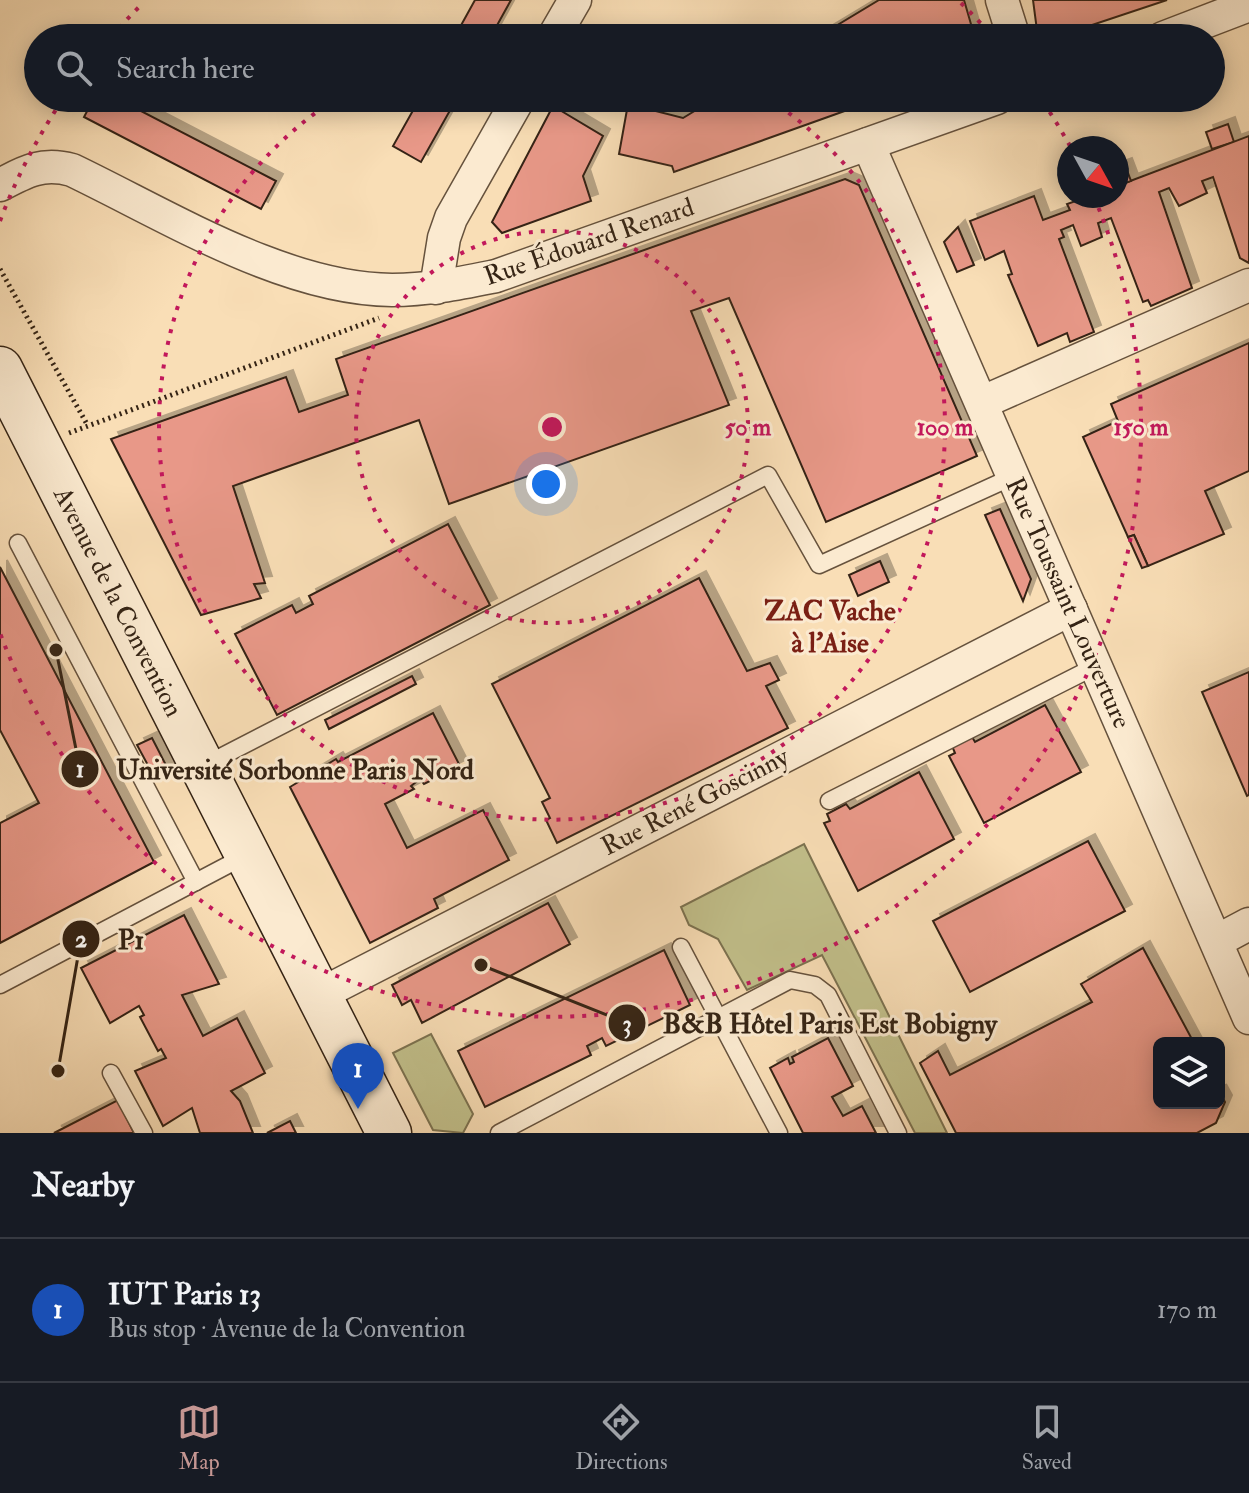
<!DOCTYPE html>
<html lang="en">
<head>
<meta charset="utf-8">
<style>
  body { margin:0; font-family:"IM FELL Double Pica",serif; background:#242831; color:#f1f3f6 }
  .controls { position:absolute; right:24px; bottom:24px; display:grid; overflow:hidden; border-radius:12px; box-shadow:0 4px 20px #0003 }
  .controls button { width:72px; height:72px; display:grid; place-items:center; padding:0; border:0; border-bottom:2px solid #363941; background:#171b24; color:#f1f3f6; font:40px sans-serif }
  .compass { position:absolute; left:1057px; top:136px; width:72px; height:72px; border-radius:50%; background:#171b24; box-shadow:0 4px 20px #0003; rotate:130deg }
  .you { position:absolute; left:546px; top:484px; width:28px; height:28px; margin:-20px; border:6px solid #fff; border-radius:50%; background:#1a73e8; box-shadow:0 0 0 12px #1a73e833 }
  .badge { display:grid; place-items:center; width:52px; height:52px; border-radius:50%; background:#c59692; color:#fff; font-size:26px; font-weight:700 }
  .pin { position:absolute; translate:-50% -66px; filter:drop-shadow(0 2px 4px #0008) }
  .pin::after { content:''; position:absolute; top:42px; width:28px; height:24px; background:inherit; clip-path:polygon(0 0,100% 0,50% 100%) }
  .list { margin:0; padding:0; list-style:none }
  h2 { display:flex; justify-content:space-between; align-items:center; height:104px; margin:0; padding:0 32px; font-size:34px }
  h2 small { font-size:26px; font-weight:400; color:#9ea1a6 }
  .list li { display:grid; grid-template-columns:52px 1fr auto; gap:24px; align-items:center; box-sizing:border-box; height:144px; padding:0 32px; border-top:2px solid #363941 }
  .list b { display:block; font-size:30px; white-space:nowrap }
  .list p { margin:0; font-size:26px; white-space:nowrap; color:#9ea1a6 }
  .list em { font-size:26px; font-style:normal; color:#9ea1a6 }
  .icon { flex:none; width:44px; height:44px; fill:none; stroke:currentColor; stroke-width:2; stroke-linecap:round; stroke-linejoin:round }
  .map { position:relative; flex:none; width:1249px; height:1133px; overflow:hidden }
  .search { position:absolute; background:#171b24; box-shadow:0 4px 20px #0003; left:24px; right:24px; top:24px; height:88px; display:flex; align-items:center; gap:20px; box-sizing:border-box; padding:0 28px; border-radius:44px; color:#9ea1a6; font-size:30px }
  .sheet { height:248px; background:#171b24 }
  nav { display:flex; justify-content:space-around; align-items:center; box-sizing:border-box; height:112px; border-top:2px solid #363941; background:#171b24; font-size:22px; color:#9ea1a6 }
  nav a { display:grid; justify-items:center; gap:4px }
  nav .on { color:#c59692 }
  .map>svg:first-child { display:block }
</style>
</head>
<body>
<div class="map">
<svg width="1249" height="1133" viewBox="0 0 1249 1133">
  <defs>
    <filter id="shadow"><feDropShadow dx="7" dy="-7" stdDeviation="0" flood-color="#0004"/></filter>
  </defs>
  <rect width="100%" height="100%" fill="#f9deb6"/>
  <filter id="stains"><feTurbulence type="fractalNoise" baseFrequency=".0025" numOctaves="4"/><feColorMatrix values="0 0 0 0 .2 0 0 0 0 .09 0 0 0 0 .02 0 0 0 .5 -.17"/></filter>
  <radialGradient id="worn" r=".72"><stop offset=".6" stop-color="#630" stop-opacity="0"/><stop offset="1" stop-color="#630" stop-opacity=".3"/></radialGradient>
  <g fill="#c2c08b" stroke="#7c7250" stroke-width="2">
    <polygon points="804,844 947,1133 915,1133 822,955 747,990 718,939 689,925 681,907"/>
    <polygon points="431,1034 473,1114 463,1133 433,1130 393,1053"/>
  </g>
  <g fill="#e89888" stroke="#352415" stroke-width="2" filter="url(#shadow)">
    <polygon points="475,0 511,0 490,38 454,38"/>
    <polygon points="879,0 964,0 975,38 816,38"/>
    <polygon points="1033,0 1167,0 1053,38 1038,38"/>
    <polygon points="94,98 116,98 276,181 261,209 84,117"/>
    <polygon points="420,98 457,98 421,162 393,146"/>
    <polygon points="716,98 881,98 674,172 672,166 619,154 628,104 683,118"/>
    <polygon points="553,106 603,136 583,176 591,201 502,233 492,222"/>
    <polygon points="1228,124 1234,142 1212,149 1206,132"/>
    <polygon points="1249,136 1249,263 1240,258 1213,177 1202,181 1207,193 1179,206 1169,188 1159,192 1192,288 1151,306 1148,300 1143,302 1111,218 1098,223 1102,237 1081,246 1073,225 1061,230 1064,237 1059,239 1094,332 1070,342 1067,333 1038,346 1008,275 1012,274 1004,251 985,260 970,221 1034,196 1043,220 1070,210 1067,204 1090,196 1117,196 1117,186"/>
    <polygon points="1125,165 1131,181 1117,186 1117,168"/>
    <polygon points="845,179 859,185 977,456 826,522 729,298 691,311 729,405 449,504 419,420 233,486 265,583 254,584 261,598 201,615 111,439 286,377 299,412 348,395 336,359"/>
    <polygon points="958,227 974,265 957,272 944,242"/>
    <polygon points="1249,343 1249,471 1205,491 1224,534 1148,566 1134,535 1128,537 1083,437 1118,421 1111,404"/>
    <polygon points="1000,509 1031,579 1023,601 985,515"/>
    <polygon points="448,524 490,605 277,715 235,634 292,605 296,613 313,604 309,596"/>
    <polygon points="1134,535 1148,566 1142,568 1128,537"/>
    <polygon points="880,561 889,582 858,596 849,575"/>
    <polygon points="0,567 154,862 0,943 0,823 39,803 0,730"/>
    <polygon points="699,578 747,671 770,663 779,680 766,686 788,728 557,843 546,820 550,818 542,802 550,798 492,684"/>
    <polygon points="1249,672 1249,795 1247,796 1202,692"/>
    <polygon points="412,676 416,684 329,729 325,720"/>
    <polygon points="1045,705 1081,772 984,823 949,756 955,753 952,746 971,735 975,742"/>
    <polygon points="433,713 460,766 424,784 420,779 411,786 414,789 385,804 407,848 483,810 509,860 434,899 438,908 370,943 290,787 336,759 338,762"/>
    <polygon points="152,738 170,773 156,780 137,745"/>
    <polygon points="919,772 954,839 858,891 824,823 830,821 827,814 846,804 850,809"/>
    <polygon points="1088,841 1125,911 970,992 933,921"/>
    <polygon points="548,903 570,944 422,1023 411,1000 402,1005 392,985"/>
    <polygon points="184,915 219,984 182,995 203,1036 237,1018 265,1073 231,1091 240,1101 253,1133 200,1133 192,1108 163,1126 135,1071 166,1058 161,1049 158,1051 140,1017 144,1015 139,1006 110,1023 81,968"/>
    <polygon points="1143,948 1194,1043 1159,1043 1159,1103 1219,1103 1219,1091 1225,1102 1216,1123 1197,1133 956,1133 920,1063 938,1051 950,1075 1092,1002 1081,984"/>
    <polygon points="664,950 690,1005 606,1046 602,1038 587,1046 591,1055 485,1107 458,1051"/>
    <polygon points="828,1038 853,1086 832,1097 843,1116 862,1106 876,1133 803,1133 770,1068 788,1058 790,1064 794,1062 792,1057"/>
    <polygon points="118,1100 134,1133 54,1133"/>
    <polygon points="290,1121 296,1133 267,1133"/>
  </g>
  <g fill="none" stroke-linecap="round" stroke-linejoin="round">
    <g stroke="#66523d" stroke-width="19">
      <g id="lane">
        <polyline points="18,543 196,882"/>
        <polyline points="203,766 768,475 819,565 1012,477"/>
        <polyline points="829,801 1096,666"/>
        <polyline points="681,947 779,1133"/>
        <polyline points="0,985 245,856"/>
        <polyline points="111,1073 144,1133"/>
        <polyline points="499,1133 790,980 815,985 828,995 898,1133"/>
      </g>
    </g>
    <g stroke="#66523d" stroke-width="35">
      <g id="street">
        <polyline points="1002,0 1014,38"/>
        <polyline points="553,38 575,0"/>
        <polyline points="1163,38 1249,5"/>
        <polyline points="868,144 1249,1018"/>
        <path d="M0 185C26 171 43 162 72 170 168 216 284 289 392 290 428 290 461 283 496 276L997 98"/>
        <polyline points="436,288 444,238 451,218 519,98"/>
        <polyline points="983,402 1249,285"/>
        <polyline points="1217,941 1249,924"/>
        <polyline points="319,995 1071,609"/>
      </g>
    </g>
    <g stroke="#352415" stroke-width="47">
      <polyline id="secondary" points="0,369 389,1133"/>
    </g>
    <g stroke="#352415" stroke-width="5" stroke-dasharray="2 4" stroke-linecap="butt">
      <polyline points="0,269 88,426"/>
      <polyline points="69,433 379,318"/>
    </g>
    <use href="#lane" stroke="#fbead0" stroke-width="16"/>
    <use href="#street" stroke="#fbead0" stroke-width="32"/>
    <use href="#secondary" stroke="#fbead0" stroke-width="44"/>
  </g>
  <g fill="none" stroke="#c2185b" stroke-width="4" stroke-dasharray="4 8">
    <circle cx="552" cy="427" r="196"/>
    <path d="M497 38A393 393 0 0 1 607 38M769 99A393 393 0 1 1 335 99"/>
    <path d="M0 221A589 589 0 0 1 61 102M111 37A589 589 0 0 1 143 3M961 3A589 589 0 0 1 993 37M1043 102A589 589 0 0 1 1070 146M1094 197A589 589 0 1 1 0 633"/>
  </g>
  <g text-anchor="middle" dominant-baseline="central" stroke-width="6" stroke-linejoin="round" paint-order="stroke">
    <g font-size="26" fill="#352415" stroke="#fbead0">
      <text transform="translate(589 242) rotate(-19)">Rue Édouard Renard</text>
      <text transform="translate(118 602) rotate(63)">Avenue de la Convention</text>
      <text transform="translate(1068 603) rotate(66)">Rue Toussaint Louverture</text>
      <text transform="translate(695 802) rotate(-27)">Rue René Goscinny</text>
    </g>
    <g font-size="28" font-weight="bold" fill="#7a1f14" stroke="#fbead0">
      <text x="830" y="611">ZAC Vache<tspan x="830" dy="32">à l'Aise</tspan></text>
    </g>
  </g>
  <circle cx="552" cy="427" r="12" fill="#c2185b" stroke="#fbead0" stroke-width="4"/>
  <g font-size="24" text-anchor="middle" font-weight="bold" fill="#c2185b" stroke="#fbead0" stroke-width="6" stroke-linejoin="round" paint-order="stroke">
    <text x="748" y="435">50 m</text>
    <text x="945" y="435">100 m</text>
    <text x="1141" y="435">150 m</text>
  </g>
  <path fill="none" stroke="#352415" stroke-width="3" d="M56 650L80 769M58 1071L81 939M481 965L627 1023"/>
  <g fill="#352415" stroke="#fbead0" stroke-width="3">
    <circle cx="56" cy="650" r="8"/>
    <circle cx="58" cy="1071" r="8"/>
    <circle cx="481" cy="965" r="8"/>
    <circle cx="80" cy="769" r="20"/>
    <circle cx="81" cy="939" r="20"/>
    <circle cx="627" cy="1023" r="20"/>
  </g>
  <g font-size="24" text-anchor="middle" font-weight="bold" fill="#fff">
    <text x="80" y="777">1</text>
    <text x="81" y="947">2</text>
    <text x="627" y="1032">3</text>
  </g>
  <g font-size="28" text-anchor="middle" font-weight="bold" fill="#352415" stroke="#fbead0" stroke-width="6" stroke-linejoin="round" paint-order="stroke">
    <text x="295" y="779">Université Sorbonne Paris Nord</text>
    <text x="131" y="949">P1</text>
    <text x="830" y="1033">B&amp;B Hôtel Paris Est Bobigny</text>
  </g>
  <rect width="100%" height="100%" filter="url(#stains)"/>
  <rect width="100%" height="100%" fill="url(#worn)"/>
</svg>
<div class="controls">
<button><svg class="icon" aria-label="layers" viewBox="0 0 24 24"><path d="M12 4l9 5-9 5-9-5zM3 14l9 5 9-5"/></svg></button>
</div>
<svg class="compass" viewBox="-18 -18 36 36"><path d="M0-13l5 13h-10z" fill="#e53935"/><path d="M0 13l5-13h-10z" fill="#9ea1a6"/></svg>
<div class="you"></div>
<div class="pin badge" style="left:358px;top:1109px;background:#1a4fb4">1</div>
<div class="search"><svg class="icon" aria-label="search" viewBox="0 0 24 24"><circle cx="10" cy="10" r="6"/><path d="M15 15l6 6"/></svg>Search here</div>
</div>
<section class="sheet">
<h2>Nearby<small></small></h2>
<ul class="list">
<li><span class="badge" style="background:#1a4fb4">1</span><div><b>IUT Paris 13</b><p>Bus stop · Avenue de la Convention</p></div><em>170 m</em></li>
</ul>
</section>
<nav>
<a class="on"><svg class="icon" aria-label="map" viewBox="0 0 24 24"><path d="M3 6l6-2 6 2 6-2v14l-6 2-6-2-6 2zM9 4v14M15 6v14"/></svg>Map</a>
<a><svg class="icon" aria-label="directions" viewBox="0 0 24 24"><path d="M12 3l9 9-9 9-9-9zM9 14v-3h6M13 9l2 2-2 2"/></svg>Directions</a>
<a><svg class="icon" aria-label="saved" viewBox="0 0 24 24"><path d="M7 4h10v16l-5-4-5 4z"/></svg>Saved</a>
</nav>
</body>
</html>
